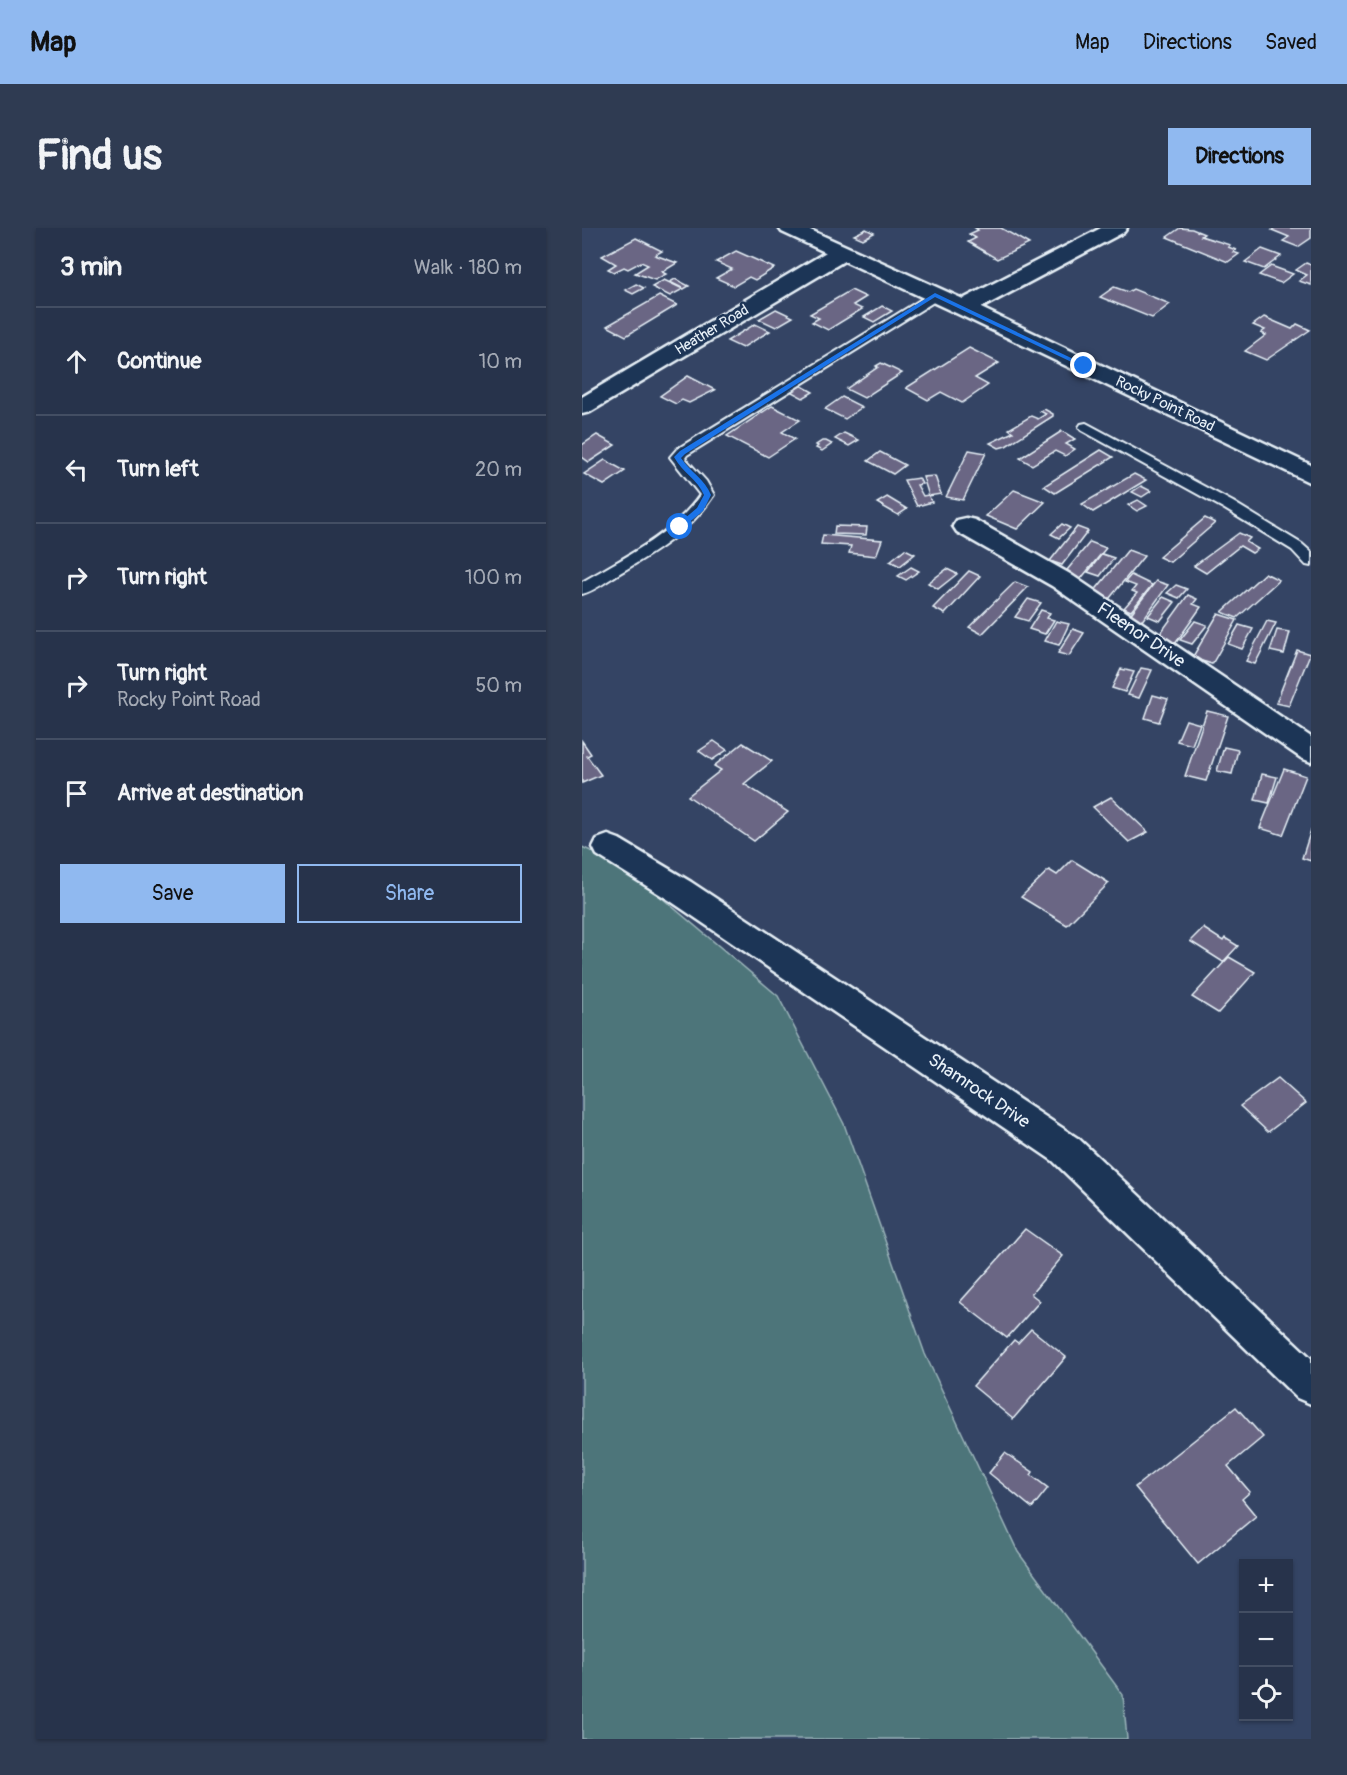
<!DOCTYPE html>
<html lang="en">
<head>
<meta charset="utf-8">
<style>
  body { margin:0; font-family:Pangolin,sans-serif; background:#2f3b52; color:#f1f3f6 }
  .controls { position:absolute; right:18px; bottom:18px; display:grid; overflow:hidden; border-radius:0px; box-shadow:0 2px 4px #0004 }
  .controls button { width:54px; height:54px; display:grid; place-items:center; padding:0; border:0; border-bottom:2px solid #434e63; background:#27334b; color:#f1f3f6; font:30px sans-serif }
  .stop { position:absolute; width:18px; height:18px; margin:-14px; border:4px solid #1a73e8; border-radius:50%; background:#fff }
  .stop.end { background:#1a73e8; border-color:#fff; box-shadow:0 2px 6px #0008 }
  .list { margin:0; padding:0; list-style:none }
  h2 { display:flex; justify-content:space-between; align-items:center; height:78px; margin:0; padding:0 24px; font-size:26px }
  h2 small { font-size:20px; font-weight:400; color:#a4aab5 }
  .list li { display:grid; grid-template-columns:39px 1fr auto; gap:18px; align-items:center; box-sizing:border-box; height:108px; padding:0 24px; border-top:2px solid #434e63 }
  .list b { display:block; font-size:22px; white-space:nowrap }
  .list p { margin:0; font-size:20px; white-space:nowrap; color:#a4aab5 }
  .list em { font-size:20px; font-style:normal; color:#a4aab5 }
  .actions { display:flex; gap:12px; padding:18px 24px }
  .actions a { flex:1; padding:14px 0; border:2px solid #90b9f0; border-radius:0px; text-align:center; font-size:21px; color:#90b9f0 }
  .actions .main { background:#90b9f0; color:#111 }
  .icon { flex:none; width:33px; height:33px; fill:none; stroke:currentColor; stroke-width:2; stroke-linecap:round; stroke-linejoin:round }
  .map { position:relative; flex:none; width:729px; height:1511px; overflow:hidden; border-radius:0px }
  header { display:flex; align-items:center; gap:36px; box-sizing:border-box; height:84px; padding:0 30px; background:#90b9f0; color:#111 }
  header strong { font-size:28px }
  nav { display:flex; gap:33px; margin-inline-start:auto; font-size:21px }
  .intro { display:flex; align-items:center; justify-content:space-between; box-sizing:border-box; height:144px; padding:0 36px }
  h1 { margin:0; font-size:42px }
  .button { padding:15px 27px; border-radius:0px; background:#90b9f0; color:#111; font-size:21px; font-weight:700 }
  main { display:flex; gap:36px; padding:0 36px }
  aside { flex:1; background:#27334b; border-radius:0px; box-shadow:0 2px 4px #0004 }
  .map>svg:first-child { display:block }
</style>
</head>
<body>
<header>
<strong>Map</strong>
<nav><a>Map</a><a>Directions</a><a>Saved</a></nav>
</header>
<div class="intro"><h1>Find us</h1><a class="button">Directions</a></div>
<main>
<aside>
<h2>3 min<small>Walk · 180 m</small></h2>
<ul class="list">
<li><svg class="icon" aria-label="ahead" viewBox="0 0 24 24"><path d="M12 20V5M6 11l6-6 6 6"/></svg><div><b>Continue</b></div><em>10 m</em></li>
<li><svg class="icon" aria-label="left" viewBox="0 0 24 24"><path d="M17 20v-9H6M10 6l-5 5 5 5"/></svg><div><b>Turn left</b></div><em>20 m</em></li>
<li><svg class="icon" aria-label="right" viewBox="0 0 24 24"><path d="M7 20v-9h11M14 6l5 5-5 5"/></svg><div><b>Turn right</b></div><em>100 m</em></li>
<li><svg class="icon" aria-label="right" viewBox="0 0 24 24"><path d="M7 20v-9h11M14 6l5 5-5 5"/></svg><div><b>Turn right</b><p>Rocky Point Road</p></div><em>50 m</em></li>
<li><svg class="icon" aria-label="arrive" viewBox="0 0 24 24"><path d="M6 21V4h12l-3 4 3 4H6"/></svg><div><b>Arrive at destination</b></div></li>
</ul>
<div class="actions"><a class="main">Save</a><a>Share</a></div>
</aside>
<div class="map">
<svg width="729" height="1511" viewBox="0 0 729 1511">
  <rect width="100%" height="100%" fill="#344464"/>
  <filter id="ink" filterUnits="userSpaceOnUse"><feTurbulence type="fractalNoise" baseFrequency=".0167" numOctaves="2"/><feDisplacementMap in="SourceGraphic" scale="12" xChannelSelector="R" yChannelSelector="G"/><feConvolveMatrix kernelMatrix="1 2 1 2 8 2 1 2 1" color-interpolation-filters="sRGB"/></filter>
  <g filter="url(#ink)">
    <polygon fill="#4d757a" stroke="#9ab3b9" stroke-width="1.5" points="0,619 42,638 196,768 262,896 343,1126 436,1324 541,1467 545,1511 0,1511"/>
    <g fill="#6a6684" stroke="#e8f1f8" stroke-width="1.5">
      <polygon points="393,0 419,0 447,16 415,31 386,14 394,10 387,6 396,2"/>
      <polygon points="598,0 610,1 622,6 619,8 648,17 646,19 654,22 651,24 657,26 646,34 585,9"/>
      <polygon points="693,0 729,0 729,10 716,19 701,13 707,9 690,2"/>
      <polygon points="284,1 292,5 281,11 272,7"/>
      <polygon points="54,10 80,23 73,27 95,35 80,44 84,46 73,52 53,45 66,37 59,34 46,41 42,39 32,44 26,41 34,36 20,28"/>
      <polygon points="680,21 699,28 682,41 663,34"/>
      <polygon points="154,23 192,40 173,52 167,49 152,58 134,50 150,41 134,34"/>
      <polygon points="724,35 729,37 729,57 717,53 725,47 714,42"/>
      <polygon points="689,38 711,46 699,55 677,47"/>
      <polygon points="93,51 107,58 102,61 88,54"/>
      <polygon points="82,52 101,61 88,68 70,59"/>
      <polygon points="54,56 62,60 51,66 43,62"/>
      <polygon points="532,59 546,64 551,61 588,76 570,90 518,69"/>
      <polygon points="269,62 284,69 271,77 280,81 246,102 230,94 237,90 228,86"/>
      <polygon points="77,68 95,77 44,108 25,98"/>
      <polygon points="300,78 310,83 292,94 282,89"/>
      <polygon points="194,81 211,89 194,99 177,91"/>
      <polygon points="682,89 710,101 715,96 728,102 684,132 663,123 684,107 679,105 683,102 671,97"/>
      <polygon points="173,96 188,103 160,120 145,113"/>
      <polygon points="387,120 417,135 393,150 406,157 380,175 359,164 346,172 324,160"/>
      <polygon points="299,135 320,145 282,170 264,161 296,139 294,138"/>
      <polygon points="106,148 133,162 107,175 100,172 94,176 78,168"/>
      <polygon points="218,157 231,164 221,170 208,163"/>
      <polygon points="260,169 280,179 263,191 243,181"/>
      <polygon points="190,178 218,192 200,204 213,211 186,229 145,208"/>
      <polygon points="462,181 471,186 471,188 424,218 417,220 408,215 431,204 427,201 449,188 456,191 464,186 458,183"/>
      <polygon points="480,203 493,211 484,216 493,221 483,228 473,223 450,237 438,230"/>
      <polygon points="262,205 277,212 267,218 253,211"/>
      <polygon points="15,207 33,217 7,234 0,229 0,217"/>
      <polygon points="240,213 244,213 250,216 240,223 234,220 236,218 234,217"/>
      <polygon points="387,222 404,225 381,272 364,269"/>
      <polygon points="519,222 531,229 473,265 462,258"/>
      <polygon points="298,224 323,237 311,246 286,233"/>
      <polygon points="23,232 43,243 22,257 2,246"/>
      <polygon points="552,246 564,252 511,284 500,276"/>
      <polygon points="353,248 359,266 347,268 341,249"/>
      <polygon points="337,250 340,256 335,257 341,268 346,267 350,274 335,278 322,252"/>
      <polygon points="559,258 569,263 560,269 550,264"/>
      <polygon points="432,262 463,274 435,301 404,288"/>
      <polygon points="305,269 325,281 316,287 295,275"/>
      <polygon points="556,272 565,278 555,283 546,277"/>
      <polygon points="623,290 633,295 588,334 577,329"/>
      <polygon points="480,296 488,300 477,310 469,306"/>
      <polygon points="253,298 285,299 284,307 252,306"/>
      <polygon points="495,299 506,303 480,337 468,333"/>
      <polygon points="657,305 668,310 664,314 676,321 670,325 658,318 624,345 612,338"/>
      <polygon points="241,307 300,312 294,328 267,325 269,318 239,316"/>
      <polygon points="508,314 524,320 497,353 481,347"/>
      <polygon points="323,321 333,326 318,338 308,333"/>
      <polygon points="546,322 562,328 527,371 511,365"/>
      <polygon points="520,326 532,330 518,348 506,344"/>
      <polygon points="329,339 337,343 324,352 316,348"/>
      <polygon points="365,341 375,346 356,361 346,355"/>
      <polygon points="387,343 398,348 363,386 351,380"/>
      <polygon points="683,345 697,352 655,390 640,384"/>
      <polygon points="549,347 570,357 549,383 542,380 555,365 550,363 554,358 543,354"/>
      <polygon points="574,353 586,357 557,397 544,392"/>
      <polygon points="433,354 446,359 400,406 387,399"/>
      <polygon points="594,357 605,361 597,370 585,365"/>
      <polygon points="606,367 615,371 611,376 619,379 593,416 575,410"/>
      <polygon points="581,369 593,374 578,393 566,388"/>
      <polygon points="446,371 459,375 446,393 433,389"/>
      <polygon points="459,382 468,385 465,390 472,392 463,406 447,401"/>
      <polygon points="636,386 655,392 630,436 610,430"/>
      <polygon points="474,393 487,396 477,417 463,413"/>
      <polygon points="613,393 625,397 610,416 598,412"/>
      <polygon points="685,393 694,395 673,436 664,433"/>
      <polygon points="657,397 671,401 660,421 646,416"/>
      <polygon points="491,401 502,405 487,428 476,425"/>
      <polygon points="695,402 708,404 702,426 688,423"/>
      <polygon points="715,422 728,426 707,478 694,475"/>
      <polygon points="559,440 570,442 557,470 546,467"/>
      <polygon points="539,441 552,444 543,464 530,460"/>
      <polygon points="571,467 586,471 577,494 563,490"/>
      <polygon points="625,483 646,488 624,553 603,548"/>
      <polygon points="604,492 618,496 610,517 595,513"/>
      <polygon points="0,513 9,526 5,528 19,547 0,555"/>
      <polygon points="132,513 145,522 130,532 117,523"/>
      <polygon points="161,515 190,533 162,556 206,584 172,613 106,568 139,542 132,538"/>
      <polygon points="642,519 656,522 650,546 635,543"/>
      <polygon points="702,541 724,548 701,607 678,600"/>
      <polygon points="680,546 695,549 687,575 673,572"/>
      <polygon points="529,569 566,604 547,614 511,579"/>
      <polygon points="729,602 729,633 720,630"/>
      <polygon points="490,632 527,655 485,697 439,669 467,642 475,647"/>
      <polygon points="621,700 641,713 643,710 656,718 641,734 608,713"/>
      <polygon points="647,729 673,744 636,785 610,769"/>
      <polygon points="696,850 724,875 686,904 658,878"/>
      <polygon points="443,1001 481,1028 449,1066 458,1073 425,1110 378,1074"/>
      <polygon points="449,1101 484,1129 431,1191 391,1158 432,1112 436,1115"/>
      <polygon points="654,1179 681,1209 646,1238 668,1264 660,1271 674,1288 616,1336 553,1259"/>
      <polygon points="423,1225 451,1244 449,1247 466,1260 450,1280 407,1245"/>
    </g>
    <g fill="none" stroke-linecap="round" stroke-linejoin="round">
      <g stroke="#e8f1f8" stroke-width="4">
        <g id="lane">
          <path d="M353 63 359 67 358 70 105 227 103 230 124 253 132 267C108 304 70 326 33 348 22 355 12 363 0 366V354C41 330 90 307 118 267L88 229 95 221Z"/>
          <polygon points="504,195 651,274 720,316 729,324 729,338 724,337 710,322 641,280 499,202 497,199 499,196"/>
        </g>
      </g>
      <g stroke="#e8f1f8" stroke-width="5">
        <g id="street">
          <polygon points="259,19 267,20 270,25 267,30 8,184 0,186 0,169 251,20"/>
          <polygon points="384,290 393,292 488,346 729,509 729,534 719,530 470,358 375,304 371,298 375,292"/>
          <polygon points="26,607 37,611 109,654 497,911 729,1130 729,1176 715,1170 471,933 87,672 15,627 11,619 15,611"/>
        </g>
      </g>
      <g stroke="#e8f1f8" stroke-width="5">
        <polygon id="secondary" points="197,0 224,0 381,71 519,0 545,0 542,4 399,80 729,237 729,255 374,85 200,4"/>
      </g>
      <use href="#lane" fill="#1d3557" fill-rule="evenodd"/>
      <use href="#street" fill="#1d3557" fill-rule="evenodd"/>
      <use href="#secondary" fill="#1d3557" fill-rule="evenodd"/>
    </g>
  </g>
  <path fill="#1a73e8" d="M353 65 506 138 500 139 353 69 103 226 99 230C108 244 123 251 129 267L121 283 100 300H95V297L115 280 122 267C116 252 100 244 92 229L98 223Z"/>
  <g text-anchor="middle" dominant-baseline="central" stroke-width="5" stroke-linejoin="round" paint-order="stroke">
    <g font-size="15" fill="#e8f1f8" stroke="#1d3557">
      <text transform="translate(130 102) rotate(-31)">Heather Road</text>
      <text transform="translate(583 176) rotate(26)">Rocky Point Road</text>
    </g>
    <g font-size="18" fill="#e8f1f8" stroke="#1d3557">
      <text transform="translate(559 407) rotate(34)">Fleenor Drive</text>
      <text transform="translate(397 863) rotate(34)">Shamrock Drive</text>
    </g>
  </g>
</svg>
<div class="controls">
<button>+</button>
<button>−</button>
<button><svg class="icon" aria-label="locate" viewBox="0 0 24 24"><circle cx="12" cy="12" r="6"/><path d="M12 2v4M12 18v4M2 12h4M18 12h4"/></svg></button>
</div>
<div class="stop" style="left:98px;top:299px"></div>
<div class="stop end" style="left:502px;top:138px"></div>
</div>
</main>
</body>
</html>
